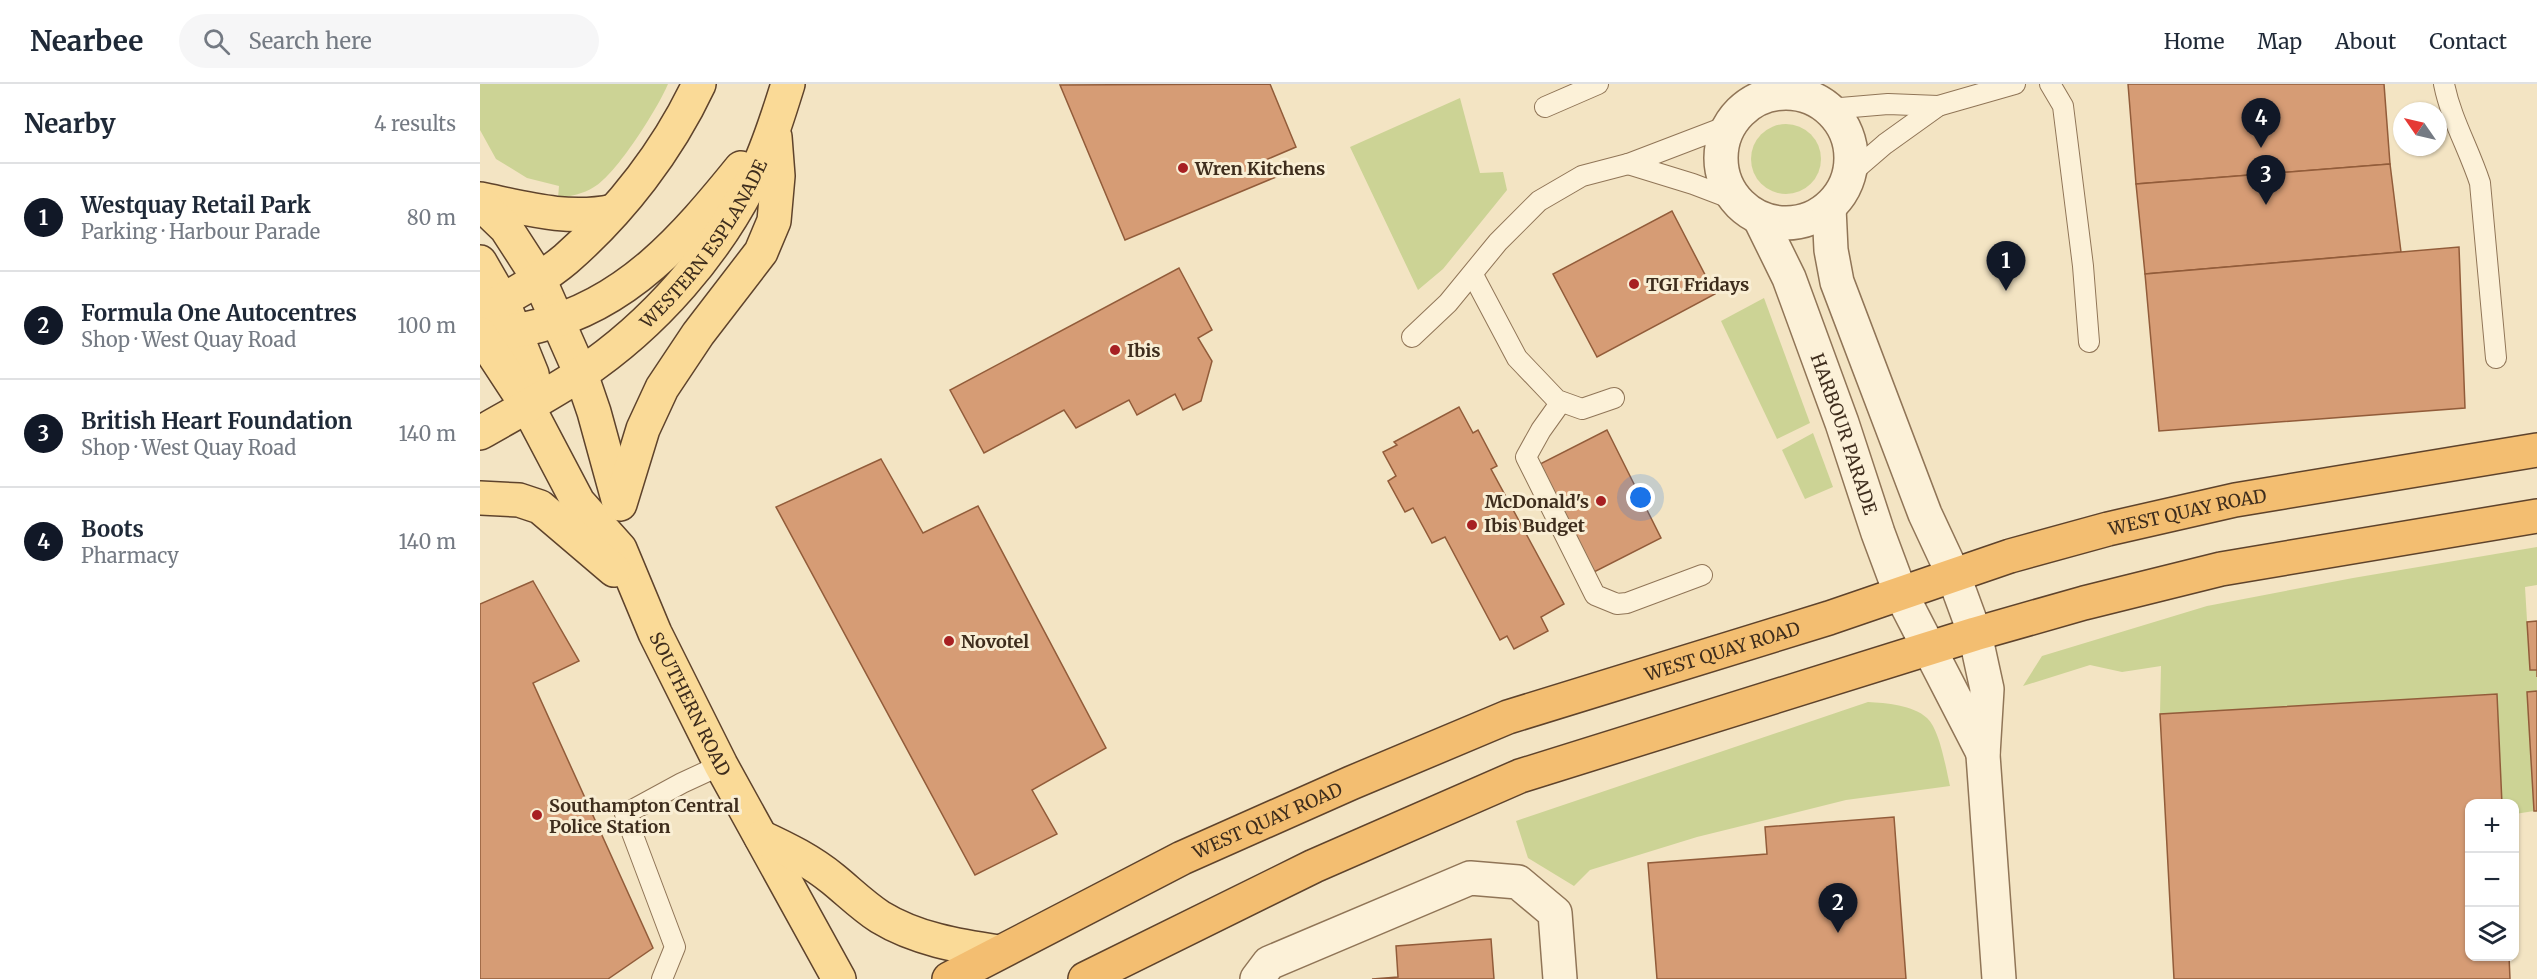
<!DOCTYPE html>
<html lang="en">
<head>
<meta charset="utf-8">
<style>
  body { margin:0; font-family:Merriweather,serif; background:#f6f6f7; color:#1f2937 }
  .controls { position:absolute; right:18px; bottom:18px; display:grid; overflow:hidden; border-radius:12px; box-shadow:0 2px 4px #0004 }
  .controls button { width:54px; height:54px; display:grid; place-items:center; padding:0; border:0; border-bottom:2px solid #e0e1e3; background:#fff; color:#1f2937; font:30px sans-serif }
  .compass { position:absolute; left:1913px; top:18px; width:54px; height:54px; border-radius:50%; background:#fff; box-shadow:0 2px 4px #0004; rotate:304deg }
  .you { position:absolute; left:1161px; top:414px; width:21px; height:21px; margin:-15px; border:4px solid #fff; border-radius:50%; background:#1a73e8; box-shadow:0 0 0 9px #1a73e833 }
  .badge { display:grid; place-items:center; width:39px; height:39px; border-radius:50%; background:#111827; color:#fff; font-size:20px; font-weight:700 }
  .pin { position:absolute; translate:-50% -50px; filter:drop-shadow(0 2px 3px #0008) }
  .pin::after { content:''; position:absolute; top:32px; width:21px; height:18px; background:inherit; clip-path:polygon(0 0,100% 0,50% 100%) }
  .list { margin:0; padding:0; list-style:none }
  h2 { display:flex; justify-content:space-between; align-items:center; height:78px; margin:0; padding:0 24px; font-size:26px }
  h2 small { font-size:20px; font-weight:400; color:#747a83 }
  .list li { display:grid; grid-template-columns:39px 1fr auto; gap:18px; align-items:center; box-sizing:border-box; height:108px; padding:0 24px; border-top:2px solid #e0e1e3 }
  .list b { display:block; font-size:22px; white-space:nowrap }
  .list p { margin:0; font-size:20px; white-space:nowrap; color:#747a83 }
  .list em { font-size:20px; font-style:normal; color:#747a83 }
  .icon { flex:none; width:33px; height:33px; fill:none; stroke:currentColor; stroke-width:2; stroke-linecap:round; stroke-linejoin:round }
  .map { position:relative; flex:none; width:2057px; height:895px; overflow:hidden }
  header { display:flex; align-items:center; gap:36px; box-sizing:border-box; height:84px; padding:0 30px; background:#fff; border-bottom:2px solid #e0e1e3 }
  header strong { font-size:28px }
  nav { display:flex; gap:33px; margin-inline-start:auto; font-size:21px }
  .search { width:420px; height:54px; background:#f6f6f7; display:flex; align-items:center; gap:15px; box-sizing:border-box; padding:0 21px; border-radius:33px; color:#747a83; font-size:22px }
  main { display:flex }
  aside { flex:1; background:#fff }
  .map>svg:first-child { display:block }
</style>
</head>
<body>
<header>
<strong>Nearbee</strong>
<div class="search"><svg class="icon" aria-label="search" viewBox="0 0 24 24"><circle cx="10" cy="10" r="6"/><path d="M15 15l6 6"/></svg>Search here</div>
<nav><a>Home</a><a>Map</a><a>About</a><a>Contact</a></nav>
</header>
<main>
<aside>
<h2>Nearby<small>4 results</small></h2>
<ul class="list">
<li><span class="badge">1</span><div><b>Westquay Retail Park</b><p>Parking · Harbour Parade</p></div><em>80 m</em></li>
<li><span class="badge">2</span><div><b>Formula One Autocentres</b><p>Shop · West Quay Road</p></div><em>100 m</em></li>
<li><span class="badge">3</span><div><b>British Heart Foundation</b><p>Shop · West Quay Road</p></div><em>140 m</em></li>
<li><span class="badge">4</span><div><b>Boots</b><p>Pharmacy</p></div><em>140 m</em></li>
</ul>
</aside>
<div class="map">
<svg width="2057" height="895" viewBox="0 0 2057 895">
  <rect width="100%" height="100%" fill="#f3e4c3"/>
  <g fill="#ccd395">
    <path d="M0 0H188C178 24 136 91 114 103 103 110 91 112 78 114L79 102 47 94 16 75 0 46Z"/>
    <polygon points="980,14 1000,89 1023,88 1027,106 963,185 938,206 870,63"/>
    <circle cx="1306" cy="75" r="35"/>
    <polygon points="1284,214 1330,339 1297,355 1241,237"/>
    <polygon points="1333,349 1353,403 1325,415 1302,366"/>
    <polygon points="2057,463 2057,501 2045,503 2050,586 2057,586 2057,607 2047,608 2054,727 2035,730 2034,720 2022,719 2017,610 1680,630 1681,582 1642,588 1610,581 1543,602 1562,572 1727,522 1873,494"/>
    <path d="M1388 618C1406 619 1433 621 1447 634 1460 646 1466 685 1470 702L1366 716 1217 753 1110 786 1094 802 1048 774 1036 737Z"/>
  </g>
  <g fill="#d69c75" stroke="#925c3a" stroke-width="1.5">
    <polygon points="790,0 816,63 788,75 796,93 645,156 580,1"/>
    <polygon points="1648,0 1904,0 1910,80 1656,100"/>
    <polygon points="1910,80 1921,168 1665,190 1656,100"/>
    <polygon points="1192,127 1235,210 1117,273 1073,190"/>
    <polygon points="1979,163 1985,324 1679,347 1665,190"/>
    <polygon points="699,184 732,246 718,254 732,277 721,317 703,326 695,310 657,331 649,316 596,344 584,326 504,369 470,306"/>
    <polygon points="979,323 993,349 998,346 1017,382 1011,385 1084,520 1061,533 1068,547 1034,565 1027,552 1020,556 965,453 952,459 933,424 925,428 908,397 916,392 903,368 917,361 914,358"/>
    <polygon points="1127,346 1181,454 1114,488 1060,380"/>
    <polygon points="401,375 443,449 498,422 626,664 552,706 577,750 495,791 296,423"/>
    <polygon points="53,497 99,577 53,599 173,864 128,895 0,895 0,520"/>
    <polygon points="2057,537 2057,593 2057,586 2050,586 2047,538"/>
    <polygon points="2057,607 2057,727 2054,727 2047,608"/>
    <polygon points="2017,610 2022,720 1990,720 1990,872 2029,872 2030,895 1694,895 1680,630"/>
    <polygon points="1414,733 1426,895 1177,895 1168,779 1287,770 1285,743"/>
    <polygon points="1011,855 1014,895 892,895 918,893 916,862"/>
  </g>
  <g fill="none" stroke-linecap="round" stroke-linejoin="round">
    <g stroke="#907557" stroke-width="22">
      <g id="service">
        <polyline points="1570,0 1583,22 1603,182 1609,258"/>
        <path d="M1964 0C1971 35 1989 65 2000 99L2016 274"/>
        <polyline points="1065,23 1118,0"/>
        <polyline points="1349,25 1408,20 1458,22 1535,0"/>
        <polyline points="1148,80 1213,100 1255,116"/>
        <polyline points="1369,91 1405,60 1458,22"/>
        <polyline points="993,191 1037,274 1077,316 1102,325 1134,314"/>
        <polyline points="932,253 968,219 1018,158 1059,117 1102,92 1148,80 1250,41"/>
        <polyline points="1081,318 1061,346 1046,373 1115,511 1137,520 1147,519 1222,491"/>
        <polyline points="182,895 195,863 145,730 202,699 241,681"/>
      </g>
    </g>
    <g stroke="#907557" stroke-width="36">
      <g id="minor">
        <circle cx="1306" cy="74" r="65"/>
        <polyline points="1349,124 1351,166 1357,198 1445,430 1473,490 1495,550 1507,605 1503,671 1519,895"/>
        <path id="s1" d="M1280 135 1309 194 1362 339 1398 449 1420 508 1503 669"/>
        <polyline points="777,895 789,879 990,794 1038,798 1075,829 1080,895"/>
      </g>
    </g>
    <g stroke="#5e432c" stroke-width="36">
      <g id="primary">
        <path d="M0 115C44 124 88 137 133 127"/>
        <polyline points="0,119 26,144 59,195 101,290 114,328 139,419"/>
        <polyline points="0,178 22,216 52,290 54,300 48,323"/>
        <path d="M0 229C29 212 60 197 86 175 141 127 188 66 219 0"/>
        <path d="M0 241C19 253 37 247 58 242 148 220 205 153 261 84"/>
        <path id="s2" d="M0 250 48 323 98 418 140 465 175 549 241 681 359 895"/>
        <path id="s3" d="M0 349C33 330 67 312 99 291 174 241 238 168 277 86 290 58 299 29 308 0"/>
        <polyline points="0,414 39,416 60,423 134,486"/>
        <polyline points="140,420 163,345 182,304 218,250 281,168 294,137 298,92 295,53"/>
        <path d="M281 753C307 765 331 777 353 795 369 808 383 822 400 833 436 855 478 862 519 868"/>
      </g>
    </g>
    <g stroke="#5e432c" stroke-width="36">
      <g id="trunk">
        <path id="s4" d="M469 895 702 774 871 699 1028 633 1349 534 1530 472 1628 445 1755 416 2057 366"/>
        <polyline points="605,895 834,782 1040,692 1495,550 1604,519 1741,485 2057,432"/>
      </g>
    </g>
    <use href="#service" stroke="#fcf1d8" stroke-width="20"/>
    <use href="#minor" stroke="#fcf1d8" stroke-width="33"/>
    <use href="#primary" stroke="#fada97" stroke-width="33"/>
    <use href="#trunk" stroke="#f3be71" stroke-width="33"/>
  </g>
  <g fill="#a72022" stroke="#f9eed4" stroke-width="2">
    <circle cx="703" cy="84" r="6"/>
    <circle cx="1154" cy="200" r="6"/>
    <circle cx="635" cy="266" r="6"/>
    <circle cx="1121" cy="417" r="6"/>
    <circle cx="992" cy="441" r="6"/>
    <circle cx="469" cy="557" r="6"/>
    <circle cx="57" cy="731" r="6"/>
  </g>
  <g text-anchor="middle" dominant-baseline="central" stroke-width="6" stroke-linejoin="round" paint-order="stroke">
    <g font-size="18" font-weight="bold" fill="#3e2d1d" stroke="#f9eed4" text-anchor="start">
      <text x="715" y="84">Wren Kitchens</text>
      <text x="1166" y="200">TGI Fridays</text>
      <text x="647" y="266">Ibis</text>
      <text x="1109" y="417" text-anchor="end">McDonald's</text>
      <text x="1004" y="441">Ibis Budget</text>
      <text x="481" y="557">Novotel</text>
      <text x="69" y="721">Southampton Central<tspan x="69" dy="21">Police Station</tspan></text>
    </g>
    <g font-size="18" fill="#3e2d1d" stroke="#f9eed4">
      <text stroke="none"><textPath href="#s3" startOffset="298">WESTERN ESPLANADE</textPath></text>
      <text stroke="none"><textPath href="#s1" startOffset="231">HARBOUR PARADE</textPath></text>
      <text stroke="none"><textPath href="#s4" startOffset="1328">WEST QUAY ROAD</textPath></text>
      <text stroke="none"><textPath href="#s4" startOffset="842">WEST QUAY ROAD</textPath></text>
      <text stroke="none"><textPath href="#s2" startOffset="428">SOUTHERN ROAD</textPath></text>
      <text stroke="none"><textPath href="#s4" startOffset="356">WEST QUAY ROAD</textPath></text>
    </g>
  </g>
</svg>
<div class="controls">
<button>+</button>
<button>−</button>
<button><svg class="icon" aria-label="layers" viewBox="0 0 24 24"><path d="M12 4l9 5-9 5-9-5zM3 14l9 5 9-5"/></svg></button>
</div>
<svg class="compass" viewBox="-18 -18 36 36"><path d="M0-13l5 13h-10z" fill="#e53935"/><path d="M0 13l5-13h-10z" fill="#747a83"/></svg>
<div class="you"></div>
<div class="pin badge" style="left:1526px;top:207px">1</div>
<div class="pin badge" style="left:1358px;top:849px">2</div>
<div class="pin badge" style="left:1786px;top:121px">3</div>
<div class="pin badge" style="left:1781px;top:64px">4</div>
</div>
</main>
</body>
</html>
